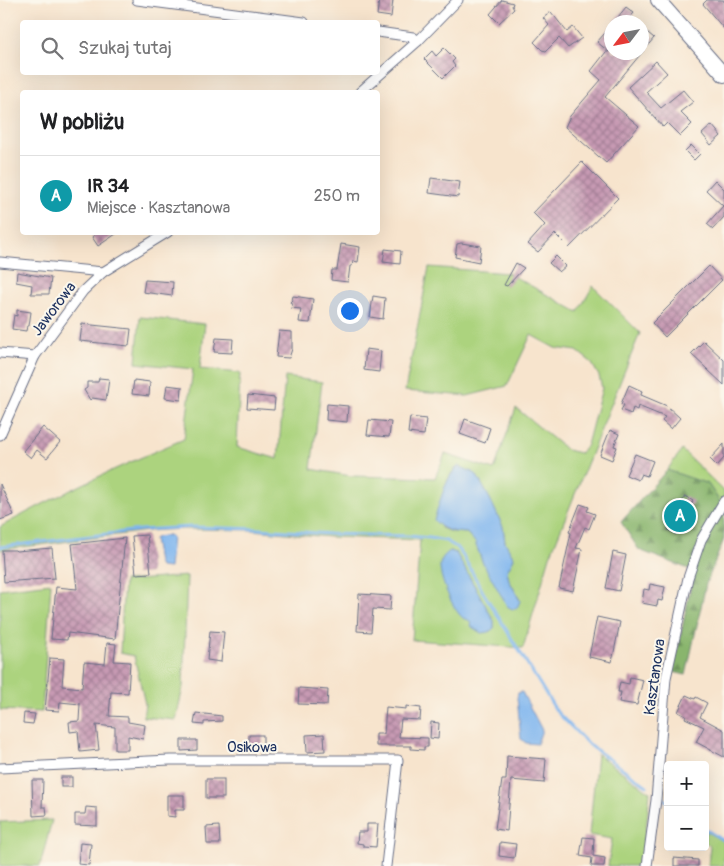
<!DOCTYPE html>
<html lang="pl">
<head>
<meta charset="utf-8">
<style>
  body { margin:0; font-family:Pangolin,sans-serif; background:#f6f6f6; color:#202124 }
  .controls { position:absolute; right:15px; bottom:15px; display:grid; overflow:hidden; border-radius:5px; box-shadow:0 5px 20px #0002 }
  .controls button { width:45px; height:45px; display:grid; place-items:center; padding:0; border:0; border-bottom:1px solid #e0e0e0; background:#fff; color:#202124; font:25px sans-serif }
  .compass { position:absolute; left:604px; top:15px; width:45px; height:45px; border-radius:50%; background:#fff; box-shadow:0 5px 20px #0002; rotate:238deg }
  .you { position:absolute; left:349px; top:310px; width:18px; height:18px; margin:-12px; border:4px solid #fff; border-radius:50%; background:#1a73e8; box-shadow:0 0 0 8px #1a73e833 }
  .badge { display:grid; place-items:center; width:32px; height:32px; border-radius:50%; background:#d93025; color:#fff; font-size:16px; font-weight:700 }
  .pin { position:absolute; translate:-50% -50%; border:2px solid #fff; box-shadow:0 1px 5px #0006 }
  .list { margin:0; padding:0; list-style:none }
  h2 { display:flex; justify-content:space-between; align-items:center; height:65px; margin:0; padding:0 20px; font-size:21px }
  h2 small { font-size:16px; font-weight:400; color:#757577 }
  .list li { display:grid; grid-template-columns:32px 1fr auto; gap:15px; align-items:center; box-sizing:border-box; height:80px; padding:0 20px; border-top:1px solid #e0e0e0 }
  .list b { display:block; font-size:19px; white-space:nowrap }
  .list p { margin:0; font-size:16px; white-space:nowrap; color:#757577 }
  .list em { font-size:16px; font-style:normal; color:#757577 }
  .icon { flex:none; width:28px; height:28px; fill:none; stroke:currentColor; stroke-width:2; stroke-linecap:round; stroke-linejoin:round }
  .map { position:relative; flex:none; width:724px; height:866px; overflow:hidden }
  .search { position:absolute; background:#fff; box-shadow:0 5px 20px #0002; left:20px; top:20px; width:360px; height:55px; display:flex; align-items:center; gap:12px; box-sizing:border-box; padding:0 18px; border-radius:5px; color:#757577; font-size:19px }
  .panel { position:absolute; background:#fff; box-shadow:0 5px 20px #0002; left:20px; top:90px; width:360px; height:145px; border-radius:5px }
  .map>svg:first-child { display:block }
</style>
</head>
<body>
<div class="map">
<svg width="724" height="866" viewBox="0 0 724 866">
  <defs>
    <pattern id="forest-firs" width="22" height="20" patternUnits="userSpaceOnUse" patternTransform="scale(1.25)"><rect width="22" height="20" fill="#89b56d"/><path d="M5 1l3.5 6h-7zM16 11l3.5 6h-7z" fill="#6f945d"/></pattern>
    <pattern id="building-cross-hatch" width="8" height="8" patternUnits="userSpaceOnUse" patternTransform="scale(1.25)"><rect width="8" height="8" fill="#c79ab3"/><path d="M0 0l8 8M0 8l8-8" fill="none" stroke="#a17e95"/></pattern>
  </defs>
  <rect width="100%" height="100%" fill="#fbf7ec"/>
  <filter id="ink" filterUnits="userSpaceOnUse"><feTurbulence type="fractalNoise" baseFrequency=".02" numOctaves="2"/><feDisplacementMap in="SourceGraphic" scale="10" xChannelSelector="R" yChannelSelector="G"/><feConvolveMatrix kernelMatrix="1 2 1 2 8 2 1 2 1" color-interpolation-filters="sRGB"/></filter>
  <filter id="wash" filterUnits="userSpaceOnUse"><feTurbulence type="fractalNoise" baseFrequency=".0096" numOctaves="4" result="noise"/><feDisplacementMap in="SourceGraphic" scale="20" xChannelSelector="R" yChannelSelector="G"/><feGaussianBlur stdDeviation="1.12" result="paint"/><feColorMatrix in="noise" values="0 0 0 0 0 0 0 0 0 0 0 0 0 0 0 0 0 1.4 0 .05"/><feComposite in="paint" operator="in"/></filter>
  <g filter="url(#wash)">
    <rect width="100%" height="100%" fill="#f7e4cd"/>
    <g fill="#acd37e" stroke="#64816e" fill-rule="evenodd">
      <path d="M429 267 508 273 578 312 593 286 640 333 550 556 523 648 412 640 420 540 330 537 252 530 182 529 148 531 0 550V527C61 493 120 466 184 439L193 369 136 363 140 317 205 324 200 369 240 373 237 447 278 459 285 377 322 382 311 469 351 476 435 478 445 454 494 470 516 408 567 450 580 453 587 445 602 388 599 376 591 362 577 351 555 348 531 335 507 386 467 396 405 391ZM459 466 476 474 490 499 503 527 505 542 514 558 507 571 509 580 520 600 482 561 475 542 467 533 451 532 441 528C442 508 441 478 459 466ZM450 551 456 553 494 621V628L472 627Z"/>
      <polygon points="682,450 724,491 724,508 708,484 667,470"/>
      <polygon points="187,576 183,687 176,720 143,717 145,704 134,656 120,653 124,581"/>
      <polygon points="51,583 42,712 0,710 0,589"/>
      <polygon points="597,754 650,792 642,866 608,866 612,839 589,835"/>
      <polygon points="52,820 40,866 0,866 0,822"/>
      <polygon points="705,831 724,842 724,866 708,866 710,846 705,842"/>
    </g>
    <polygon fill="url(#forest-firs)" stroke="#527266" points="667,470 708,484 724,508 724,539 706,584 686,675 673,672 694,571 639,550 621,522"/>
    <g fill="#7fb5ee" stroke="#4d72a6">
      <path d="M459 466 476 474 490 499 503 527 505 542 514 558 507 571 509 580 520 601 517 608 512 609 507 606 482 561 475 542 467 533C452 532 444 531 434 520 439 505 446 475 459 466Z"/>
      <polygon points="169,535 172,537 169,568 160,567 158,563 154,539 157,537"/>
      <path d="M450 551 456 553 494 621V628L489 632 481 633 472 627 470 621C469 620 463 618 463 618 453 610 440 579 440 567 440 560 444 555 450 551Z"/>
      <polygon points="522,692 542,730 537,744 526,743 521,739 517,698 518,693"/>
    </g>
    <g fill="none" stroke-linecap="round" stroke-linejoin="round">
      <g stroke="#7fb5ee" stroke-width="3">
        <polyline points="0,547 140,530 192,527 259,529 330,534 408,536 430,538 446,541 456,547 463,556 483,592 557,712 588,744 647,786"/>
        <polyline points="663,798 668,802"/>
        <polyline points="705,829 724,841"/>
      </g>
    </g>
    <g id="blocks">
      <g fill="url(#building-cross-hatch)">
        <polygon points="379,0 393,0 391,17 377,15"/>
        <polygon points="502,0 513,3 512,6 514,9 499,23 490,14"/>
        <polygon points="707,0 724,0 724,29 703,4"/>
        <polygon points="626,7 634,13 626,22 614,22"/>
        <polygon points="551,12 567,32 573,27 582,38 568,48 559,38 546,51 542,50 534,42 549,25 543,18"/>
        <polygon points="612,25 612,52 642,52 642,28 654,38 605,97 639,126 606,163 565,127 570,116 601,80 591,71 606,52 609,52 597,42"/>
        <polygon points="444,48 455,59 452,62 455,66 443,78 424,59 432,51 436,56"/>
        <polygon points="656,61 667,73 646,92 661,108 683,90 693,102 680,112 692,124 680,136 667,123 663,127 628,87"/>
        <polygon points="712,125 721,136 711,145 702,134"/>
        <polygon points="691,145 700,154 694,160 685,151"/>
        <polygon points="582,162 618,198 569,248 555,234 538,252 528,244 545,225 533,213"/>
        <polygon points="431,178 460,182 458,197 429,193"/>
        <polygon points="715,180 724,189 724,217 713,229 707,224 723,206 706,190"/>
        <polygon points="99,232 119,232 98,246 92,237"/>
        <polygon points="461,243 481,246 479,262 455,257 457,244"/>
        <polygon points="341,244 360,247 358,262 353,261 352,266 350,266 348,282 331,280 332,270 337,270"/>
        <polygon points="385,249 401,251 400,264 383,262"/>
        <polygon points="556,256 566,266 559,272 549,263"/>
        <polygon points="516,263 524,268 507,286 504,285"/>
        <polygon points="709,266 722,280 665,337 652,323"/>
        <polygon points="17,272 51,278 49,294 31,294 32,285 16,282"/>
        <polygon points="145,280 173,282 172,296 143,292"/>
        <polygon points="293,296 313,299 310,323 299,322 301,309 291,308 292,305 290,302 292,300"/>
        <polygon points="373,296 385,298 383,319 370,317"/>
        <polygon points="17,310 31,312 29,326 27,326 26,331 12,329 14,315 17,316"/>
        <polygon points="82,324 131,329 129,346 80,341"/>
        <polygon points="279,331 292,332 292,349 289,358 276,357"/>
        <polygon points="216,338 233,339 232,353 214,352"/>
        <polygon points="704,341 724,360 724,385 691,354"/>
        <polygon points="366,349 381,351 379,372 364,370"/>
        <polygon points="99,378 109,379 106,400 92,398 90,400 84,390 87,388 87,382 98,382"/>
        <polygon points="134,380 150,382 149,396 132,394"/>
        <polygon points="167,385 182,387 181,400 165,398"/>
        <polygon points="629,385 642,391 641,395 667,406 680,418 671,429 662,421 665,417 638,406 637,410 633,408 631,414 621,410 624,405 621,404"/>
        <polygon points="248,395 275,398 274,410 247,408"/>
        <polygon points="327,404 348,406 347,422 326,420"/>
        <polygon points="410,417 426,419 424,435 408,433"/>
        <polygon points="465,419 490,428 485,443 460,434"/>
        <polygon points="369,420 391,422 389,437 367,435"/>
        <polygon points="43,427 60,442 47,458 37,450 31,458 23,451"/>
        <polygon points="610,430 619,434 614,446 617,447 612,460 600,455"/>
        <polygon points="724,444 724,458 717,466 710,459"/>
        <polygon points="635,454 653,461 647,476 641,474 638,480 626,475"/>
        <polygon points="0,484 14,515 0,520"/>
        <polygon points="685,496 693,501 676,535 668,530"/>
        <polygon points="580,504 589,507 587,511 595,514 589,529 585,527 576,548 582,549 573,591 559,588 571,533 569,532"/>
        <polygon points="147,535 151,573 136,574 132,536"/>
        <polygon points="125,538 115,639 68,633 67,640 51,639 56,587 77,589 72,544"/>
        <polygon points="52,548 55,578 4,582 2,550 15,550 16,551"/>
        <polygon points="613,552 626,555 619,591 606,588"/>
        <polygon points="650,584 665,587 662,601 658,600 657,606 642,603 644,589 649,590"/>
        <polygon points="359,594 391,596 390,610 373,609 371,632 357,631"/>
        <polygon points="597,617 620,622 612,662 589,657"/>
        <polygon points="210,631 224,632 221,662 207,660"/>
        <polygon points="107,643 116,644 114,661 130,662 128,693 111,692 109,716 128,717 128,722 145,725 143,739 128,736 128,750 115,750 115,727 96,725 99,750 80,752 78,731 70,732 69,722 79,721 80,704 60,702 59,711 45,710 50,658 64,659 62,686 82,688 84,662 105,664"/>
        <polygon points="630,677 643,680 637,705 619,702 621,692 618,692 620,682 629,684"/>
        <polygon points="299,688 328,690 327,705 298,704"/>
        <polygon points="686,695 695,699 696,697 707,703 700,717 724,730 724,757 696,742 704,727 685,718 686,716 678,712"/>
        <polygon points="406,706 421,708 420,720 401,719 399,737 428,738 428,747 424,747 424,750 411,749 411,746 376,746 376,734 384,734 386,707 406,709"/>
        <polygon points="24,713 35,714 33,724 23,723"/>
        <polygon points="196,713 222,716 222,721 204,722 204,725 194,724"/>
        <polygon points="431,722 439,723 438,739 430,738"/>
        <polygon points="324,734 325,751 307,752 306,735"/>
        <rect x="249" y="735" width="14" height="14"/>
        <polygon points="181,740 197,740 197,750 181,751"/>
        <polygon points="507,756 546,759 544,783 511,780 507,831 495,829 502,780 506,780"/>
        <rect x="61" y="777" width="11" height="10"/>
        <rect x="206" y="779" width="18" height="19"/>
        <polygon points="32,780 43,780 42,807 46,807 47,815 33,816"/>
        <polygon points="167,795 184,795 184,810 175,810 175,817 167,816"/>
        <polygon points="86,807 97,808 97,826 75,825 75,814 85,814"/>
        <polygon points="367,824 378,824 376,847 363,846 363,844 357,843 358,832 367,832"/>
        <polygon points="219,826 220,844 207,844 206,827"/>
        <polygon points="583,837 594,838 593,856 605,858 604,866 591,866 592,858 580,856"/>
        <polygon points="500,842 516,844 514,858 499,856"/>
        <polygon points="80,843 91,844 89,865 78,864"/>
        <polygon points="674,858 698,860 698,866 674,866"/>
      </g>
    </g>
  </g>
  <g filter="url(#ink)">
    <use href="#blocks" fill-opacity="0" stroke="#686e85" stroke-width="1"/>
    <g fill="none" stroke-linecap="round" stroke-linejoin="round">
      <g stroke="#686e85" stroke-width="11">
        <g id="street">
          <polyline points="137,0 304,22"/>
          <polyline points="378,32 413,37 418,41"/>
          <polyline points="360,92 418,41 458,0"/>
          <polyline points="0,262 103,272"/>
          <polyline points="0,353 35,356"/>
          <polyline points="0,435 35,356 83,291 103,272 168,232"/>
          <polyline points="0,768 170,760 398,760 386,866"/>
          <polyline points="647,866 656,800 666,678 688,578 701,540 724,501"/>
        </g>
      </g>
      <g stroke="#686e85" stroke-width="16">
        <polyline id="primary" points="658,0 724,75"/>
      </g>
      <use href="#street" stroke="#fff" stroke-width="9"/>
      <use href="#primary" stroke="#fff" stroke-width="14"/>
    </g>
  </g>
  <g text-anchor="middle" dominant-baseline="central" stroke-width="4" stroke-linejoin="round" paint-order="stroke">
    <g font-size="15" fill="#1b2f5e" stroke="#fbf7ec">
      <text transform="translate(54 309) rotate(-53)">Jaworowa</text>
      <text transform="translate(655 677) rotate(-82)">Kasztanowa</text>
      <text x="252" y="747">Osikowa</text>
    </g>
  </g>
</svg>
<div class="controls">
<button>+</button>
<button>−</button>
</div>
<svg class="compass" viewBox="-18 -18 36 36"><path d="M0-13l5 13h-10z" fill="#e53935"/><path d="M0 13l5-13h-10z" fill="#757577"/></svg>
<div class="you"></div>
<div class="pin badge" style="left:680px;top:516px;background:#0f9aa8">A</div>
<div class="search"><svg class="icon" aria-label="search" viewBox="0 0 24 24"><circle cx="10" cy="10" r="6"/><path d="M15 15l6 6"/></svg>Szukaj tutaj</div>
<section class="panel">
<h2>W pobliżu<small></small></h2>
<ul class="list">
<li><span class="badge" style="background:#0f9aa8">A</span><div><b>IR 34</b><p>Miejsce · Kasztanowa</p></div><em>250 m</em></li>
</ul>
</section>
</div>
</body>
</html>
